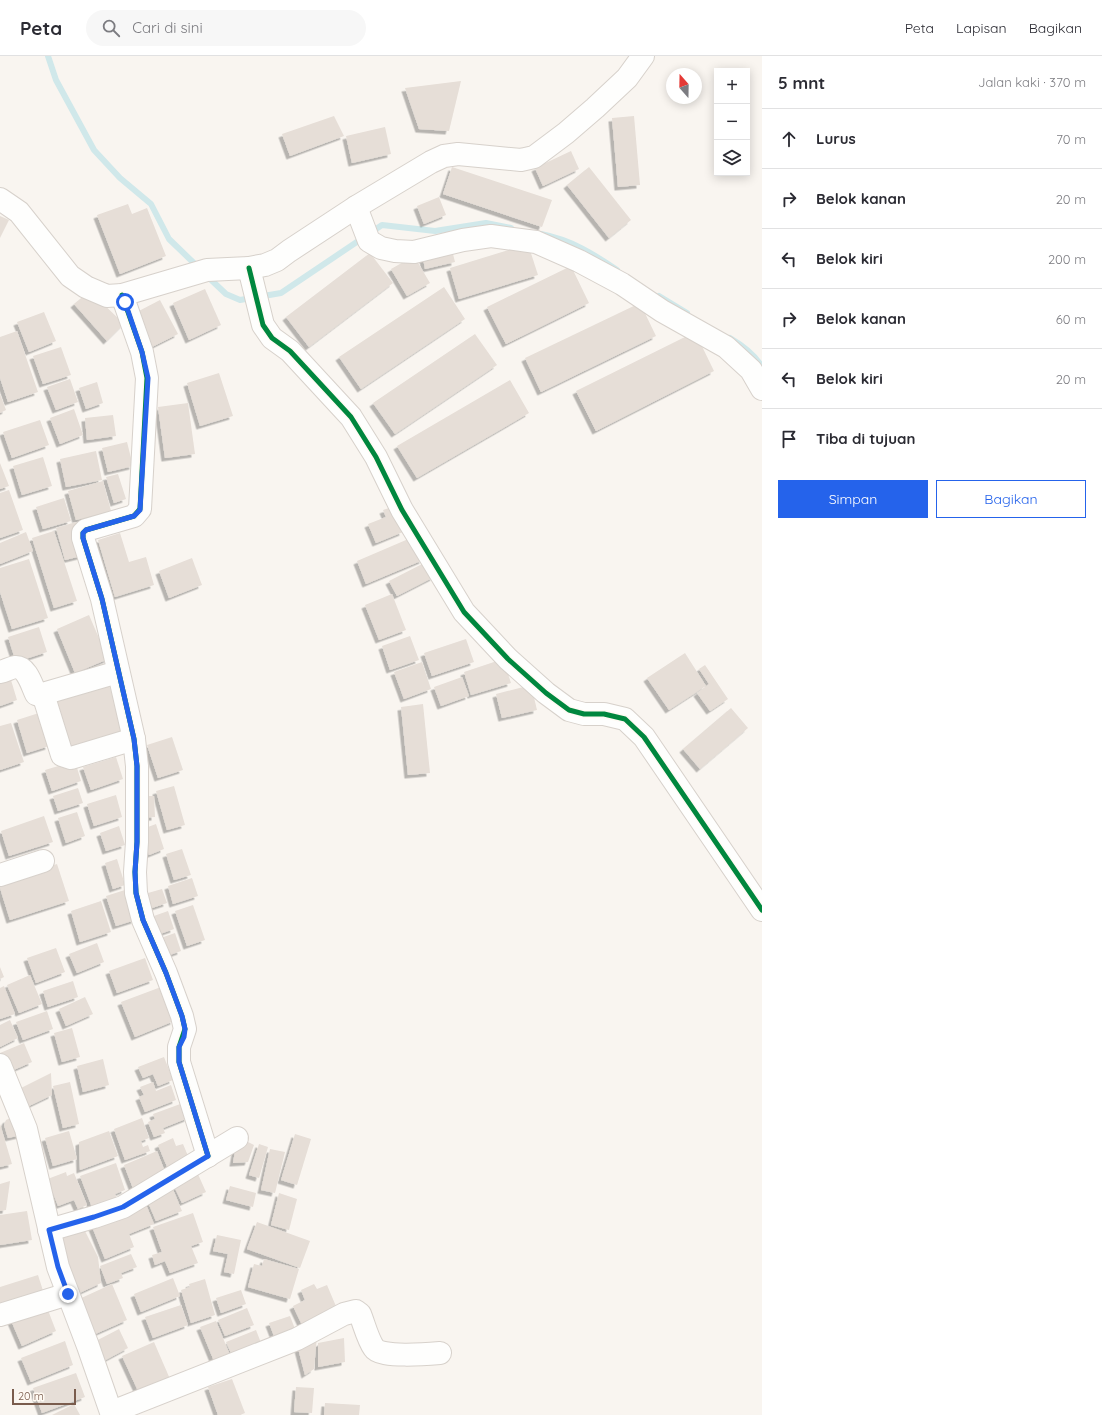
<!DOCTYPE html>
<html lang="id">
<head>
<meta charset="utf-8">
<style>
  body { margin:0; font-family:Quicksand,sans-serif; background:#f7f7f7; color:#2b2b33 }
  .controls { position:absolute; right:12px; top:12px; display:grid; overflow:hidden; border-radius:0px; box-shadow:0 2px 10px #0003 }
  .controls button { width:36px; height:36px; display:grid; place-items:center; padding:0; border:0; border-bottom:1px solid #e1e1e2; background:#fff; color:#2b2b33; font:20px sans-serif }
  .compass { position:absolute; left:666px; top:12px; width:36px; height:36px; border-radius:50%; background:#fff; box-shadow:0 2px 10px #0003; rotate:340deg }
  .scale { position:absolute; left:12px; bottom:10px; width:64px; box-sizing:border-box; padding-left:4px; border:2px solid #7a5c4d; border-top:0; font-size:11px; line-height:14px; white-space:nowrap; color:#7a5c4d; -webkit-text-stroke:3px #fffaf3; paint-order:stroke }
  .stop { position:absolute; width:12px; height:12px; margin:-9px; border:3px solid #2563eb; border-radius:50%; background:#fff }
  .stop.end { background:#2563eb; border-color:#fff; box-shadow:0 1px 4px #0008 }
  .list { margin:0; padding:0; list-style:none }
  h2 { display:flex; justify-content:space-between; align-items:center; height:52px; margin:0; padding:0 16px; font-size:17px }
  h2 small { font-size:13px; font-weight:400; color:#7c7c81 }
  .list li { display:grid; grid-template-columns:26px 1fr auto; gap:12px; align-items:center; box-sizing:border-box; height:60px; padding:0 16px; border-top:1px solid #e1e1e2 }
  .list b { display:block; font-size:15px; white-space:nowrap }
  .list em { font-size:13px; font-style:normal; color:#7c7c81 }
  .actions { display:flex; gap:8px; padding:12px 16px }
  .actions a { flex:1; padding:9px 0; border:1px solid #2563eb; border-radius:0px; text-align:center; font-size:14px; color:#2563eb }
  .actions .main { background:#2563eb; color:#fff }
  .icon { flex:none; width:22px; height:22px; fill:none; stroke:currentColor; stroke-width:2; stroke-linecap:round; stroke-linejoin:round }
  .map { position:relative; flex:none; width:762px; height:1359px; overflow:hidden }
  header { display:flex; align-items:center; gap:24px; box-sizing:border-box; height:56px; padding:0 20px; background:#fff; border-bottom:1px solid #e1e1e2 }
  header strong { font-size:19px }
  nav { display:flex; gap:22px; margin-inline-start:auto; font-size:14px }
  .search { width:280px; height:36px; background:#f7f7f7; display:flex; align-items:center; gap:10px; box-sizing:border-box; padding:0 14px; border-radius:22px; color:#7c7c81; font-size:15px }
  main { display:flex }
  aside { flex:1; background:#fff }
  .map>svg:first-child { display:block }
</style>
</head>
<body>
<header>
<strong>Peta</strong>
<div class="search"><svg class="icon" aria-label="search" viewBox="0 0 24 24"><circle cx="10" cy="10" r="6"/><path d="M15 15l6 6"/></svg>Cari di sini</div>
<nav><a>Peta</a><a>Lapisan</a><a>Bagikan</a></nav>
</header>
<main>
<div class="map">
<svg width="762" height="1359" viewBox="0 0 762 1359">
  <defs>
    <filter id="shadow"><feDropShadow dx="-3.5" dy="3.5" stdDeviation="0" flood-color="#0004"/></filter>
  </defs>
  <rect width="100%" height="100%" fill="#f9f5f0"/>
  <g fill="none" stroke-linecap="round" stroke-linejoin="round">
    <g stroke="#d0e8ea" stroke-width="6">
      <polyline points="48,0 56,24 94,94 120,122 151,148 169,183 199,212"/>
      <path d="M541 178C571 184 592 197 617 214"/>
      <polyline points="207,220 226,238 240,244 281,237 382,169 435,175 486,167 511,172"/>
      <polyline points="659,240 687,257"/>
      <path d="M730 282C742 289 755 299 762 311"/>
    </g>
  </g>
  <g fill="#e6ded7" filter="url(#shadow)">
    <polygon points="461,25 449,75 419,73 405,32"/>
    <polygon points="334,60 344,80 290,100 282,78"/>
    <polygon points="634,60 640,129 618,131 612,62"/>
    <polygon points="385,71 391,98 352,107 346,80"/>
    <polygon points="571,95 579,113 543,130 535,112"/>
    <polygon points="452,111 552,144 542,171 443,138"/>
    <polygon points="589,111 631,164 609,182 567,129"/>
    <polygon points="439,141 446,159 424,168 417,150"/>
    <polygon points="128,148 132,158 147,152 166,200 120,218 97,159"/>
    <polygon points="0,160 9,164 0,182"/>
    <polygon points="528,188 538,219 459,243 450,212"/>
    <polygon points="451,190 455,206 425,213 422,197"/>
    <polygon points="370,197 393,227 309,291 286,261"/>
    <polygon points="414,200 430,227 407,240 391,213"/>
    <polygon points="571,210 589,247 506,288 487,251"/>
    <polygon points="444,231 465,263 361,333 339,301"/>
    <polygon points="205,233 221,269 189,284 173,247"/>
    <polygon points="90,235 124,268 107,285 74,248"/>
    <polygon points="160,244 178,278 152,291 135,257"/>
    <polygon points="640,247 656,280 541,336 525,302"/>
    <polygon points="44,256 56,285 29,296 17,266"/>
    <polygon points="17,275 38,336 8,346 0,322 0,281"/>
    <polygon points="695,276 714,315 596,375 576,335"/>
    <polygon points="475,278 497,309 395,378 373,347"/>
    <polygon points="61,291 71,319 43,328 33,300"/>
    <polygon points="219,317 233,360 200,370 187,327"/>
    <polygon points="70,323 78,346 56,354 47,331"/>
    <polygon points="510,324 529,357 417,422 397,390"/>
    <polygon points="97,326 103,347 86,353 79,332"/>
    <polygon points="0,338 6,354 0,357"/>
    <polygon points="188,347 195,398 165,402 158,351"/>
    <polygon points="74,353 83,379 60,388 50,362"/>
    <polygon points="113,359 116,380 87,384 85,362"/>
    <polygon points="40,364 49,389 12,402 3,376"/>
    <polygon points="127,386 133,410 108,416 102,392"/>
    <polygon points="96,395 102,424 66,431 60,403"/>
    <polygon points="43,401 52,430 22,439 13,410"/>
    <polygon points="0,407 9,430 0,433"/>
    <polygon points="118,418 126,443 114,447 106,421"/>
    <polygon points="103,425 111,455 76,464 68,435"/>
    <polygon points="9,434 23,474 0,482 0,437"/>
    <polygon points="64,442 71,465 43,473 36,451"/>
    <polygon points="392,451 403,476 376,487 368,468 386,461 383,454"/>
    <polygon points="76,466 85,499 65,504 56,472"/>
    <polygon points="54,475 77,545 54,552 32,482"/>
    <polygon points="26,476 33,495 0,508 0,487"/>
    <polygon points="120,477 129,506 146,501 154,529 115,541 98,484"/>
    <polygon points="413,481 423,504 366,528 357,505"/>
    <polygon points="192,502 202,529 169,542 159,515"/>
    <polygon points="29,503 48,562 12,573 0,536 0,512"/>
    <polygon points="426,506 434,521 397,540 389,525"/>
    <polygon points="392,538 406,574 379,584 365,549"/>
    <polygon points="89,559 108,603 75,617 57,573"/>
    <polygon points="39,571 47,596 16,606 8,581"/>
    <polygon points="410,580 419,604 390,614 382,590"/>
    <polygon points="466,583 474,606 432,620 424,597"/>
    <polygon points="685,597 706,630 669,654 647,622"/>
    <polygon points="503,603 511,627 471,639 464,616"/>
    <polygon points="422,606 431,633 404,643 394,616"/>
    <polygon points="705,609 728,643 710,655 697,637 709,628 699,613"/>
    <polygon points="462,621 469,640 441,650 434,631"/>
    <polygon points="11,624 17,644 0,650 0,628"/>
    <polygon points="108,626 124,674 70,693 53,645"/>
    <polygon points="531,629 537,654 502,662 496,638"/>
    <polygon points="423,648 430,717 408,719 401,651"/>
    <polygon points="731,652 748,672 700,713 683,693"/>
    <polygon points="39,657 49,690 27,697 17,664"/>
    <polygon points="11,667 24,706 0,714 0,670"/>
    <polygon points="172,681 183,714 158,722 147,689"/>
    <polygon points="116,701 123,723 91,734 83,711"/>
    <polygon points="75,705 81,725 52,735 45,714"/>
    <polygon points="174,730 185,769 167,774 156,735"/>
    <polygon points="78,732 83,747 58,755 53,740"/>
    <polygon points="116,739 122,761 94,770 87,748"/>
    <polygon points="138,740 154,740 155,761 139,762"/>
    <polygon points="77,756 85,780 66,787 58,762"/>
    <polygon points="44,760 53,786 9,800 1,775"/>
    <polygon points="156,768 164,793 149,799 140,774"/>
    <polygon points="119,770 125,789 106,795 100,777"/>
    <polygon points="182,793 191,819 174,824 166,798"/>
    <polygon points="117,803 125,829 113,833 105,807"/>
    <polygon points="57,808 69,845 10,864 0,832 0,826"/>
    <polygon points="192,822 198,840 173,848 168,830"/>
    <polygon points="162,833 167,847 146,854 141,839"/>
    <polygon points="125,834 135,864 116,870 106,840"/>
    <polygon points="101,845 111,876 80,886 71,855"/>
    <polygon points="193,849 205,884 187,890 175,855"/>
    <polygon points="168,855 174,873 157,879 151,861"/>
    <polygon points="175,877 181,895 161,902 155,884"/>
    <polygon points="97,887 104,906 77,917 69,898"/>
    <polygon points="56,892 65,916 36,927 27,902"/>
    <polygon points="145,902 153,924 117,937 109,915"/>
    <polygon points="0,911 4,921 0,923"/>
    <polygon points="30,919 42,948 19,957 7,929"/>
    <polygon points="73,925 78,941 48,951 43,935"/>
    <polygon points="4,930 15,958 0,963 0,932"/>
    <polygon points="161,931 174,965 135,981 121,946"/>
    <polygon points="85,941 93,958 66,970 59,953"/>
    <polygon points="47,955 53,973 23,984 16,966"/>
    <polygon points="10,964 18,982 0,991 0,969"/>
    <polygon points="72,972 80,1001 62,1006 54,977"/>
    <polygon points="24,987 32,1006 9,1016 0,997"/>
    <polygon points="164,1001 173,1024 158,1030 153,1018 143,1022 138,1011"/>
    <polygon points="103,1003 109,1029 83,1036 77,1010"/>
    <polygon points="51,1017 52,1039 29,1050 21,1032"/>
    <polygon points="70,1026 79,1068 63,1072 53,1030"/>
    <polygon points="153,1026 156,1035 171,1029 176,1044 145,1056 139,1041 144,1039 140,1031"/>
    <polygon points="183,1047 188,1062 163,1072 165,1077 154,1081 148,1066 155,1063 153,1058"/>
    <polygon points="15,1060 21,1079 8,1082 4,1069 6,1064"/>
    <polygon points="142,1062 149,1082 141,1085 143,1091 148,1089 150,1095 125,1104 114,1073"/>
    <polygon points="0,1068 12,1108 0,1111"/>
    <polygon points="69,1075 77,1103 53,1110 45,1082"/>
    <polygon points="109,1075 118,1100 80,1114 79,1086"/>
    <polygon points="295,1078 311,1083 297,1129 281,1124"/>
    <polygon points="173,1082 176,1090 183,1088 191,1107 168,1113 158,1089"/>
    <polygon points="248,1086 254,1089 248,1106 233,1107 236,1090"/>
    <polygon points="259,1088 268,1091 259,1122 249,1119"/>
    <polygon points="270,1093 285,1096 275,1137 261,1134"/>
    <polygon points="157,1095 167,1121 134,1135 124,1109"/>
    <polygon points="116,1107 125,1134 115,1138 118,1146 93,1154 80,1120"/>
    <polygon points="66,1116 67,1120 74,1117 87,1149 78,1153 74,1144 58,1150 53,1137 50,1139 45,1124"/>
    <polygon points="197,1116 206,1136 182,1147 173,1128"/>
    <polygon points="10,1125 6,1154 0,1155 0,1128"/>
    <polygon points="230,1130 256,1137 253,1151 226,1144"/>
    <polygon points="172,1131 182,1155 156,1165 147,1144"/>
    <polygon points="279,1137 297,1143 289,1174 271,1169"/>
    <polygon points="145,1146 154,1168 129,1178 134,1191 105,1203 91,1168"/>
    <polygon points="27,1155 32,1184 0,1189 0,1159"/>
    <polygon points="193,1157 203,1186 191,1190 198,1207 170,1217 165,1205 155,1209 152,1199 162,1196 153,1171"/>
    <polygon points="257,1166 310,1185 300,1212 247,1193"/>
    <polygon points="84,1173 98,1201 101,1227 73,1240 57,1182"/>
    <polygon points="217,1179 241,1184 234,1218 224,1216 228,1198 213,1195"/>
    <polygon points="131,1198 137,1211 121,1217 123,1222 107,1228 100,1210"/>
    <polygon points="264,1203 299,1213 290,1243 248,1231 254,1208 262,1210"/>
    <polygon points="38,1219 45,1241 0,1256 0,1231"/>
    <polygon points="173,1222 180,1240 141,1256 134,1238"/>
    <polygon points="205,1223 215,1259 191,1267 181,1234 190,1231 189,1228"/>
    <polygon points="112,1228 127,1264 93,1279 77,1244"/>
    <polygon points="314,1228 317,1233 327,1229 338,1255 303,1271 293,1250 305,1244 301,1234"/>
    <polygon points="241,1234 246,1248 221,1257 216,1242"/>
    <polygon points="46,1249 56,1275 22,1290 10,1262"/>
    <polygon points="181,1249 188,1269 153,1282 145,1261"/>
    <polygon points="247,1252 254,1269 225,1280 218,1264"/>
    <polygon points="290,1260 295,1273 274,1280 269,1267"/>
    <polygon points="216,1265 230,1299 214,1305 200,1271"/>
    <polygon points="119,1273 128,1292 100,1307 92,1287"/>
    <polygon points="256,1274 263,1292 234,1304 226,1286"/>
    <polygon points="317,1280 314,1313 305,1319 298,1292"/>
    <polygon points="344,1282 345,1306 318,1311 318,1287"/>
    <polygon points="65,1285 73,1309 31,1326 21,1302"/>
    <polygon points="154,1286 170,1323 139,1337 122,1300"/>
    <polygon points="76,1317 85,1341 42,1357 33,1332"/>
    <polygon points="232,1323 245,1357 240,1359 218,1359 208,1331"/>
    <polygon points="296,1331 314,1332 312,1357 294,1356"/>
    <polygon points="325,1347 360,1349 359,1359 324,1359"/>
    <polygon points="74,1348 80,1359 52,1359"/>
  </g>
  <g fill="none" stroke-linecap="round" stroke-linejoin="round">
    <g stroke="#d7d1cb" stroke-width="24">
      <g id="minor">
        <polyline points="0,143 19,156 70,220 86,231 107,240 122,239 207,214 249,212 265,209 277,204 289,195 356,151 431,106 444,100 458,98 521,104 534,101 566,77 595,52 627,22 643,0"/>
        <polyline points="356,151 369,185 381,192 395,195 414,196 463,184 491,180 536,186 579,205 622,228 662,255 726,291 751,314 762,333"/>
        <polyline points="249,212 263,269 272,282 290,295 351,361 376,401 402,454 464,556 508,603 546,637 569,654 584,658 604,658 625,663 644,681 762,854"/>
        <polyline points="122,239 142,296 147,322 140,453 134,460 86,474 83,477 83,482 102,543 134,683 137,710 137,786 135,816 136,837 143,864 166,917 182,960 185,973 179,991 179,1006 208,1100"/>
        <path d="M0 616C5 615 10 612 15 611 27 610 32 630 36 638L39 639 118 616"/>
        <polyline points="43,638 62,699 71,702 134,683"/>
        <polyline points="0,819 43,805"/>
        <polyline points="0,1009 26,1073 58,1211 88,1290 112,1359"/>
        <polyline points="49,1174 94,1161 123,1151 237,1082"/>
        <polyline points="0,1259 68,1238"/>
        <path d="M112 1356 297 1283 344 1258 356 1255 360 1258C364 1268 368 1284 374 1292 380 1302 428 1298 440 1297"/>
      </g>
    </g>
    <use href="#minor" stroke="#fefefd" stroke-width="22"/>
    <g stroke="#fffaf3" stroke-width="8">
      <g id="cycleway">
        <polyline points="249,212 263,269 272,282 290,295 351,361 376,401 402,454 464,556 508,603 546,637 569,654 584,658 604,658 625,663 644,681 762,854"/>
        <polyline points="122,239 142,296 147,322 140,453 134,460 86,474 83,477 83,482 102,543 134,683 137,710 137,786 135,816 136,837 143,864 166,917 182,960 185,973 179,991 179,1006 208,1100"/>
      </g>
    </g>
    <use href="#cycleway" stroke="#00873e" stroke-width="5"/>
  </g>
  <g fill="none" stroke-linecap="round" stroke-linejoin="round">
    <polyline stroke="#2563eb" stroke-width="5" points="68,1238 58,1211 49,1174 94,1161 123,1151 208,1100 179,1006 179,991 184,981 185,973 182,960 166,917 143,864 136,837 135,816 137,786 137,710 134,683 102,543 83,482 83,477 86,474 134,460 140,454 148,322 142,296 125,246"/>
  </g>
</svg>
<div class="controls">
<button>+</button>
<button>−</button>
<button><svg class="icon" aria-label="layers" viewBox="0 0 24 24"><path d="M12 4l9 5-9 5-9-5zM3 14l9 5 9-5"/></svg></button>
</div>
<svg class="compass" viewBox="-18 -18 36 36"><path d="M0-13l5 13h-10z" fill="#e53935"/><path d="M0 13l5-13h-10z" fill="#7c7c81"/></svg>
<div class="scale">20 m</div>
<div class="stop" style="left:125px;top:246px"></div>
<div class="stop end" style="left:68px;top:1238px"></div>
</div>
<aside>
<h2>5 mnt<small>Jalan kaki · 370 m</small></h2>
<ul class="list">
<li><svg class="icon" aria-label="ahead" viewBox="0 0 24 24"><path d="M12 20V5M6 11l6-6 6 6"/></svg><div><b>Lurus</b></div><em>70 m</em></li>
<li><svg class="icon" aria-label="right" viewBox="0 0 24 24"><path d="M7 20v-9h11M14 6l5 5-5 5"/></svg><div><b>Belok kanan</b></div><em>20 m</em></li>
<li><svg class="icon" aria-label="left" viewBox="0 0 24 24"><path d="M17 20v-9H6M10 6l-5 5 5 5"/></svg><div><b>Belok kiri</b></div><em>200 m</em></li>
<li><svg class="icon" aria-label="right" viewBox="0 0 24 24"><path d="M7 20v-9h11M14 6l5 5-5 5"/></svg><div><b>Belok kanan</b></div><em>60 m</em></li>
<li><svg class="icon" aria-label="left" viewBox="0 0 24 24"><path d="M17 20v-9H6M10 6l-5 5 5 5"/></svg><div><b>Belok kiri</b></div><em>20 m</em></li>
<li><svg class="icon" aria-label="arrive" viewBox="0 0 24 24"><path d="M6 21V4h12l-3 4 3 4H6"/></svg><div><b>Tiba di tujuan</b></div></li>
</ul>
<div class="actions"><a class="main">Simpan</a><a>Bagikan</a></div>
</aside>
</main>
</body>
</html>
